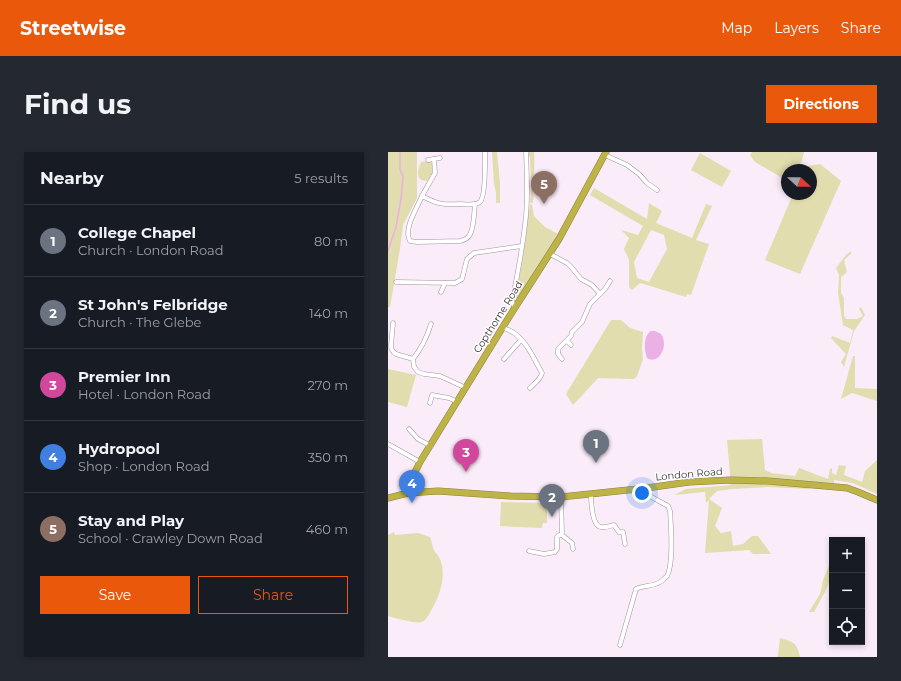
<!DOCTYPE html>
<html lang="en">
<head>
<meta charset="utf-8">
<style>
  body { margin:0; font-family:Montserrat,sans-serif; background:#242831; color:#f1f3f6 }
  .controls { position:absolute; right:12px; bottom:12px; display:grid; overflow:hidden; border-radius:0px; box-shadow:0 2px 6px #0003 }
  .controls button { width:36px; height:36px; display:grid; place-items:center; padding:0; border:0; border-bottom:1px solid #363941; background:#171b24; color:#f1f3f6; font:20px sans-serif }
  .compass { position:absolute; left:393px; top:12px; width:36px; height:36px; border-radius:50%; background:#171b24; box-shadow:0 2px 6px #0003; rotate:111deg }
  .you { position:absolute; left:254px; top:341px; width:14px; height:14px; margin:-10px; border:3px solid #fff; border-radius:50%; background:#1a73e8; box-shadow:0 0 0 6px #1a73e833 }
  .badge { display:grid; place-items:center; width:26px; height:26px; border-radius:50%; background:#ea580c; color:#fff; font-size:13px; font-weight:700 }
  .pin { position:absolute; translate:-50% -33px; filter:drop-shadow(0 1px 2px #0008) }
  .pin::after { content:''; position:absolute; top:21px; width:14px; height:12px; background:inherit; clip-path:polygon(0 0,100% 0,50% 100%) }
  .list { margin:0; padding:0; list-style:none }
  h2 { display:flex; justify-content:space-between; align-items:center; height:52px; margin:0; padding:0 16px; font-size:17px }
  h2 small { font-size:13px; font-weight:400; color:#9ea1a6 }
  .list li { display:grid; grid-template-columns:26px 1fr auto; gap:12px; align-items:center; box-sizing:border-box; height:72px; padding:0 16px; border-top:1px solid #363941 }
  .list b { display:block; font-size:15px; white-space:nowrap }
  .list p { margin:0; font-size:13px; white-space:nowrap; color:#9ea1a6 }
  .list em { font-size:13px; font-style:normal; color:#9ea1a6 }
  .actions { display:flex; gap:8px; padding:12px 16px }
  .actions a { flex:1; padding:9px 0; border:1px solid #ea580c; border-radius:0px; text-align:center; font-size:14px; color:#ea580c }
  .actions .main { background:#ea580c; color:#fff }
  .icon { flex:none; width:22px; height:22px; fill:none; stroke:currentColor; stroke-width:2; stroke-linecap:round; stroke-linejoin:round }
  .map { position:relative; flex:none; width:489px; height:505px; overflow:hidden; border-radius:0px }
  header { display:flex; align-items:center; gap:24px; box-sizing:border-box; height:56px; padding:0 20px; background:#ea580c; color:#fff }
  header strong { font-size:19px }
  nav { display:flex; gap:22px; margin-inline-start:auto; font-size:14px }
  .intro { display:flex; align-items:center; justify-content:space-between; box-sizing:border-box; height:96px; padding:0 24px }
  h1 { margin:0; font-size:28px }
  .button { padding:10px 18px; border-radius:0px; background:#ea580c; color:#fff; font-size:14px; font-weight:700 }
  main { display:flex; gap:24px; padding:0 24px }
  aside { flex:1; background:#171b24; border-radius:0px; box-shadow:0 2px 6px #0003 }
  .map>svg:first-child { display:block }
</style>
</head>
<body>
<header>
<strong>Streetwise</strong>
<nav><a>Map</a><a>Layers</a><a>Share</a></nav>
</header>
<div class="intro"><h1>Find us</h1><a class="button">Directions</a></div>
<main>
<aside>
<h2>Nearby<small>5 results</small></h2>
<ul class="list">
<li><span class="badge" style="background:#6b7280">1</span><div><b>College Chapel</b><p>Church · London Road</p></div><em>80 m</em></li>
<li><span class="badge" style="background:#6b7280">2</span><div><b>St John's Felbridge</b><p>Church · The Glebe</p></div><em>140 m</em></li>
<li><span class="badge" style="background:#d1479c">3</span><div><b>Premier Inn</b><p>Hotel · London Road</p></div><em>270 m</em></li>
<li><span class="badge" style="background:#3f7fe0">4</span><div><b>Hydropool</b><p>Shop · London Road</p></div><em>350 m</em></li>
<li><span class="badge" style="background:#8d6e63">5</span><div><b>Stay and Play</b><p>School · Crawley Down Road</p></div><em>460 m</em></li>
</ul>
<div class="actions"><a class="main">Save</a><a>Share</a></div>
</aside>
<div class="map">
<svg width="489" height="505" viewBox="0 0 489 505">
  <rect width="100%" height="100%" fill="#fbecf9"/>
  <g fill="#e1ddae" fill-rule="evenodd">
    <polygon points="0,0 29,0 29,46 15,73 12,97 2,155 0,155"/>
    <polygon points="104,0 109,0 112,31 112,51 108,51 108,41 106,32"/>
    <path d="M141 0H146C147 11 146 21 145 32 145 39 146 45 145 51H142L143 29 142 5 141 4Z"/>
    <polygon points="364,0 416,0 414,9 408,18 399,18 399,26 396,27 367,10 362,3"/>
    <polygon points="312,1 343,19 334,35 303,18"/>
    <path d="M41 9 44 11V21L39 29C38 29 33 28 32 27 28 23 31 15 33 10Z"/>
    <polygon points="432,12 453,29 412,122 377,108 405,42 423,42 423,18 419,18 421,14"/>
    <path d="M206 36 259 67 261 51 274 59 268 71 304 86 318 52 324 54 308 88 321 92 303 143 299 142 298 145 252 131 244 138 241 135V108L236 97 241 86 233 78 250 83 255 74 202 43ZM263 78 276 83 279 97 261 130 249 126 246 110Z"/>
    <polygon points="142,52 144,53 146,64 157,75 170,82 167,85 168,86 130,146 127,146 127,144 134,111"/>
    <polygon points="463,99 463,102 456,108 459,120 453,125 453,141 456,146 456,164 458,167 469,167 475,164 471,157 473,155 477,163 466,179 456,215 453,210 458,202 443,186 444,184 462,191 465,178 455,173 450,141 451,123 448,116 458,103"/>
    <polygon points="223,168 233,168 242,176 255,180 254,196 255,207 249,224 246,227 243,227 210,226 185,253 178,242"/>
    <polygon points="465,204 467,204 467,236 489,237 489,249 464,241 453,247"/>
    <polygon points="0,217 28,223 19,255 0,250"/>
    <polygon points="374,287 377,318 384,321 407,324 411,316 440,327 442,317 444,316 444,321 448,323 451,313 458,314 456,323 474,330 477,319 489,308 489,342 465,331 446,328 446,331 424,330 421,337 379,335 344,337 329,339 321,347 334,356 327,374 333,381 343,379 345,394 355,392 364,384 370,384 383,402 365,402 361,398 317,401 321,348 318,351 317,340 286,343 298,337 343,333 339,288"/>
    <polygon points="113,350 159,351 159,371 155,371 154,376 112,374"/>
    <path d="M6 380 7 383 30 381 42 385C44 390 44 395 47 400 48 401 50 403 51 405 59 420 53 441 45 455 42 460 39 468 34 470 28 472 7 466 0 464V383Z"/>
    <polygon points="444,406 444,423 438,438 426,460 421,460 432,442 435,428"/>
    <path d="M392 486C405 490 409 490 412 505H389L390 503Z"/>
  </g>
  <path fill="#ebb0e4" d="M263 179H267L273 182C275 185 276 188 276 192 276 201 268 212 259 206 256 198 255 184 263 179Z"/>
  <g fill="none" stroke-linecap="round" stroke-linejoin="round">
    <polyline stroke="#ebb0e4" stroke-width="1.5" points="0,99 8,75 13,47 15,24 12,18 12,0"/>
    <g stroke="#a1939f" stroke-width="5">
      <g id="minor">
        <polyline points="217,3 239,13 251,22 259,31 269,38"/>
        <path d="M52 6 46 7 47 21 34 44C49 52 55 53 71 52 77 52 87 54 92 50 98 44 97 10 97 0"/>
        <polyline points="40,8 46,7"/>
        <path d="M34 44C29 56 15 77 22 89L29 90 72 89C76 88 79 87 81 84 86 78 86 61 87 52"/>
        <polyline points="162,102 179,111 184,116 193,127 204,133 212,142"/>
        <polyline points="8,130 67,131 74,127 79,107 86,101 134,94"/>
        <polyline points="53,140 57,131"/>
        <path d="M127 155 125 152 124 149C130 121 135 93 138 64 140 43 139 22 138 0"/>
        <path d="M5 171 3 194C3 198 5 200 8 202L25 207"/>
        <path d="M43 172C39 185 33 197 25 207L26 215 30 220 36 222 52 224 78 236"/>
        <path d="M114 175C118 177 123 179 126 181 139 190 146 207 154 221 153 227 146 232 142 236"/>
        <polyline points="179,189 183,193"/>
        <polyline points="116,207 133,188"/>
        <polyline points="174,207 170,202 170,197 183,184 184,180 194,170 202,152 217,137 222,129"/>
        <polyline points="42,251 44,243 61,246 70,250"/>
        <polyline points="21,277 30,287 43,294"/>
        <polyline points="0,292 32,310"/>
        <path d="M203 343C203 350 204 374 213 375 217 376 222 374 226 373L231 380H235L237 392"/>
        <polyline points="173,345 174,383 184,391 185,397"/>
        <polyline points="141,399 156,402 167,400 169,397 169,385 171,383 174,383"/>
        <path d="M232 493 248 437C256 433 264 435 272 430 274 429 277 426 279 424 286 411 283 375 282 359L280 354 260 343 259 336"/>
      </g>
    </g>
    <g stroke="#8d843f" stroke-width="7">
      <g id="highway">
        <polyline points="20,341 23,328 32,310 121,165 171,87 218,0"/>
        <polyline points="0,346 20,341 50,339 122,344 173,345 259,336 301,330 343,328 380,329 437,334 459,336 470,340 489,348"/>
      </g>
    </g>
    <use href="#minor" stroke="#fff" stroke-width="4"/>
    <use href="#highway" stroke="#bdb346" stroke-width="6"/>
  </g>
  <g text-anchor="middle" dominant-baseline="central" stroke-width="3" stroke-linejoin="round" paint-order="stroke">
    <g font-size="10" fill="#342e33" stroke="#fff">
      <text transform="translate(110 165) rotate(-58)">Copthorne Road</text>
      <text transform="translate(301 322) rotate(-5)">London Road</text>
    </g>
  </g>
</svg>
<div class="controls">
<button>+</button>
<button>−</button>
<button><svg class="icon" aria-label="locate" viewBox="0 0 24 24"><circle cx="12" cy="12" r="6"/><path d="M12 2v4M12 18v4M2 12h4M18 12h4"/></svg></button>
</div>
<svg class="compass" viewBox="-18 -18 36 36"><path d="M0-13l5 13h-10z" fill="#e53935"/><path d="M0 13l5-13h-10z" fill="#9ea1a6"/></svg>
<div class="you"></div>
<div class="pin badge" style="left:208px;top:311px;background:#6b7280">1</div>
<div class="pin badge" style="left:164px;top:365px;background:#6b7280">2</div>
<div class="pin badge" style="left:78px;top:320px;background:#d1479c">3</div>
<div class="pin badge" style="left:24px;top:351px;background:#3f7fe0">4</div>
<div class="pin badge" style="left:156px;top:52px;background:#8d6e63">5</div>
</div>
</main>
</body>
</html>
